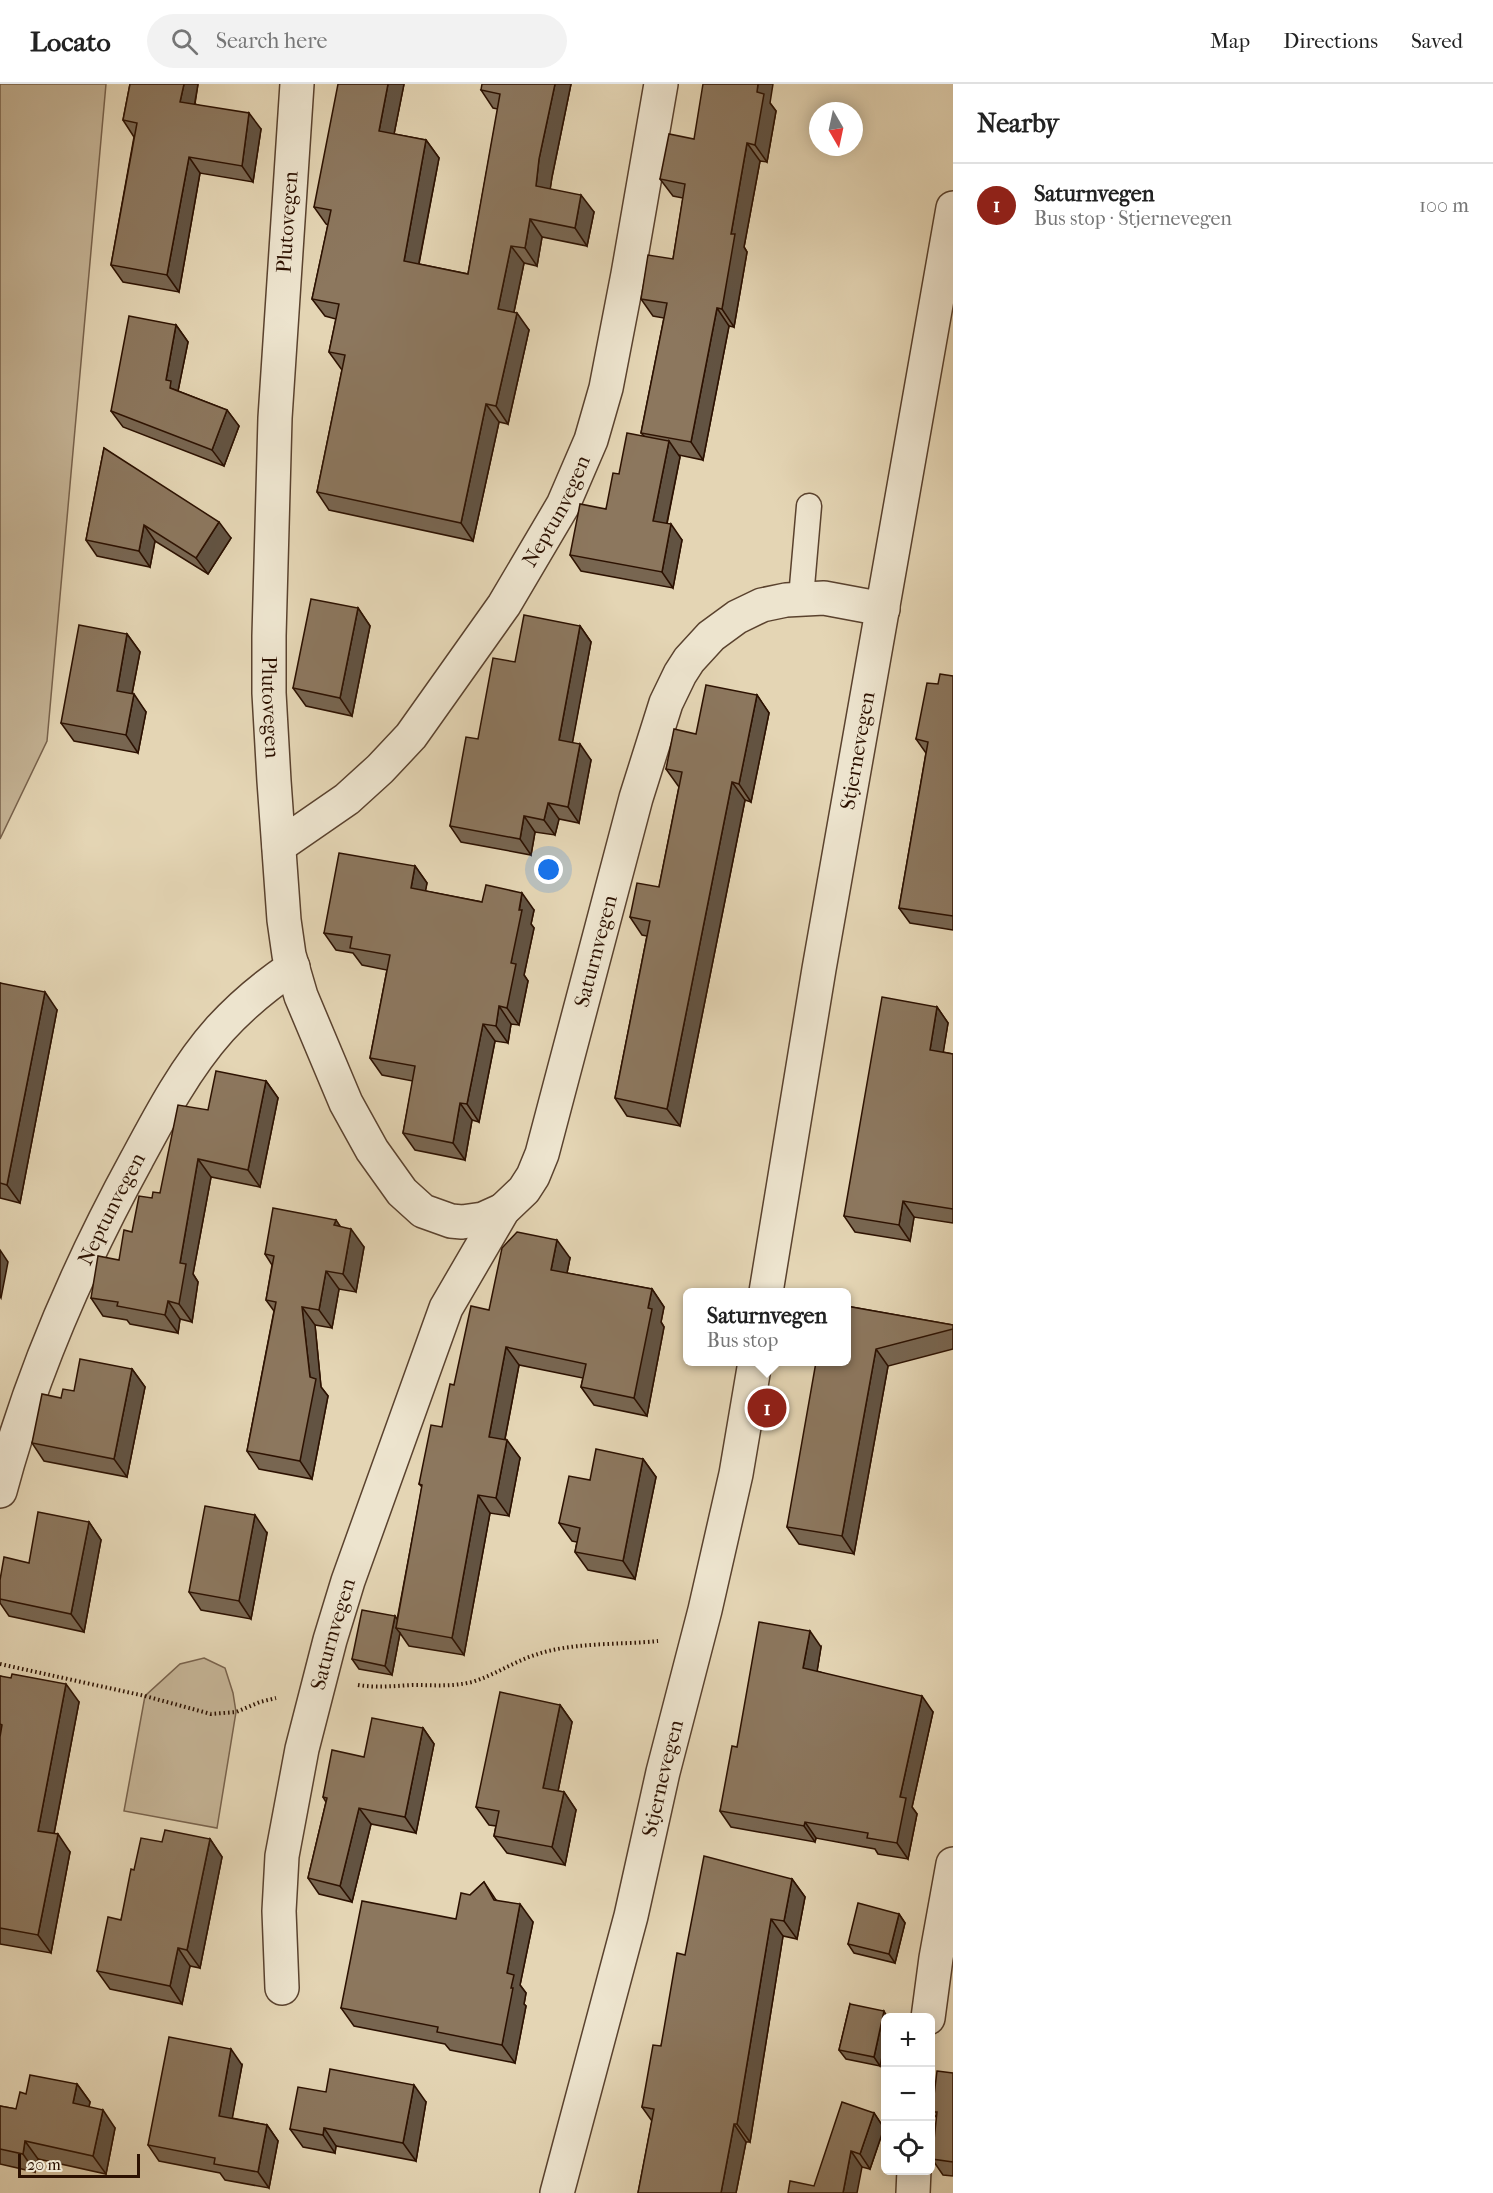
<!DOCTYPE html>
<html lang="en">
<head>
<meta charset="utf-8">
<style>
  body { margin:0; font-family:"IM FELL French Canon",serif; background:#f2f2f2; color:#222 }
  .controls { position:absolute; right:18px; bottom:18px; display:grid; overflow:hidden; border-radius:9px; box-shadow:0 3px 15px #0003 }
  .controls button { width:54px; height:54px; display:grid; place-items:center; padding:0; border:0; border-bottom:2px solid #e0e0e0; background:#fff; color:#222; font:30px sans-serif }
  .compass { position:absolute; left:809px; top:18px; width:54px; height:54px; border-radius:50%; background:#fff; box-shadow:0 3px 15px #0003; rotate:171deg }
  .scale { position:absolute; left:18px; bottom:15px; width:122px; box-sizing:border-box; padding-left:6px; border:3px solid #2c1101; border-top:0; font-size:16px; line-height:21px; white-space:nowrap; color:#2c1101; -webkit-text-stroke:4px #ede4ce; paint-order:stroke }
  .you { position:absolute; left:549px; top:786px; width:21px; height:21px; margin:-15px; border:4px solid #fff; border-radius:50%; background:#1a73e8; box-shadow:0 0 0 9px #1a73e833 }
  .badge { display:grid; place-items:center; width:39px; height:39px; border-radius:50%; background:#8f2418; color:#fff; font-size:20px; font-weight:700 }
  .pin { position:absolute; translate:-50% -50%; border:3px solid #fff; box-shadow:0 2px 6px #0006 }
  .popup { position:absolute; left:683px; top:1204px; width:168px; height:78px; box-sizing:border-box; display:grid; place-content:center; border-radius:9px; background:#fff; filter:drop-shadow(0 2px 4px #0005); font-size:20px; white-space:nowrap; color:#767676 }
  .popup b { font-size:22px; color:#222 }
  .popup::after { content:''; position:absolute; left:50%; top:100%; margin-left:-12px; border:12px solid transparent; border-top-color:#fff }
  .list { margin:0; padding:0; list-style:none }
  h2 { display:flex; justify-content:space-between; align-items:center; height:78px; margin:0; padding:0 24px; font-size:26px }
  h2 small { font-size:20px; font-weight:400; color:#767676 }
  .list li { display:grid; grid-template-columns:39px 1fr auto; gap:18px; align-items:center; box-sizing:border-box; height:84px; padding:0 24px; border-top:2px solid #e0e0e0 }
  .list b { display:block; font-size:22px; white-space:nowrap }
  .list p { margin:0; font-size:20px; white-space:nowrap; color:#767676 }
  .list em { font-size:20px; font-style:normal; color:#767676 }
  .icon { flex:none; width:33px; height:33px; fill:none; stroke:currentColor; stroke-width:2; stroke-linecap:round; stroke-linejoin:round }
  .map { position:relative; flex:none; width:953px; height:2109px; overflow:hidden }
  header { display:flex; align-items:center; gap:36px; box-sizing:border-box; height:84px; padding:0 30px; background:#fff; border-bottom:2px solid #e0e0e0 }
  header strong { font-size:28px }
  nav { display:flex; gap:33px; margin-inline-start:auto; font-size:21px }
  .search { width:420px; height:54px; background:#f2f2f2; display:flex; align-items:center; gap:15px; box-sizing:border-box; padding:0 21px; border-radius:33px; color:#767676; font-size:22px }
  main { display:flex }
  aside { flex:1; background:#fff }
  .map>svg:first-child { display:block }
</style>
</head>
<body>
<header>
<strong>Locato</strong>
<div class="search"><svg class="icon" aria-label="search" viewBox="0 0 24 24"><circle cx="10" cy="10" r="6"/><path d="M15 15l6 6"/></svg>Search here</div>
<nav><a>Map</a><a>Directions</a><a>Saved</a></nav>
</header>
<main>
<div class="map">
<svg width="953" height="2109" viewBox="0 0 953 2109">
  <rect width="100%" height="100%" fill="#e4d5b4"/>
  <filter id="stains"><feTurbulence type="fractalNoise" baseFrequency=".00333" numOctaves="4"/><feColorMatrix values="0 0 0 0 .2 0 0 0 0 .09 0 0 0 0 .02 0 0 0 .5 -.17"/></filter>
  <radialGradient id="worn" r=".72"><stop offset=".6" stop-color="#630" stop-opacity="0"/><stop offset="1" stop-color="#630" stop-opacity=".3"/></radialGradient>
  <g fill="#c5b496" stroke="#78624c" stroke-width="1.5">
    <polygon points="0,0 106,0 47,657 0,755"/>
    <polygon points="204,1574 225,1584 233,1609 236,1628 217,1744 124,1727 145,1612 180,1580"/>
  </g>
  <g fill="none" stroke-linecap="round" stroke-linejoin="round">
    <g stroke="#5a422e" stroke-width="27">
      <polyline id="lane" points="801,514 809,422"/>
    </g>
    <g stroke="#5a422e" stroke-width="36">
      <g id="street">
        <path id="s1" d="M297 0 275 334 269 552V609L274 697 284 836 289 871 301 912 346 1019 372 1066 402 1108 423 1127 451 1137 462 1138 483 1135 503 1126"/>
        <path id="s2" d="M279 762 347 715 380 685 411 652 504 521 563 421 591 356 606 304 628 190 661 0"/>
        <path id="s3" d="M766 1208 819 885 953 124"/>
        <path id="s4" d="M0 1407C31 1290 79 1181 137 1075 161 1030 186 983 220 945 242 921 266 901 293 883"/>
        <path id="s5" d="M282 1904 279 1827 282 1772 302 1665 330 1556 348 1497 446 1224 503 1126 524 1106 533 1092 542 1070 636 714 666 619 680 590 689 576 711 552 737 533 762 521 786 516 824 514 883 525"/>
        <polyline points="928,1934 936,1874 953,1780"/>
        <path id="s6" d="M557 2109 631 1832 663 1688 705 1526 736 1390 755 1278"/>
        <polyline points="913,2109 914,2086"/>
      </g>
    </g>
    <g stroke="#2c1101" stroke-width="4" stroke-dasharray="1.5 3" stroke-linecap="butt">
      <polyline points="0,1580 145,1612 211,1630 236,1628 260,1618 276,1614"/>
      <path d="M358 1601C377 1604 394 1602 413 1601 433 1601 452 1603 472 1598 495 1591 513 1578 535 1571 571 1558 620 1561 658 1557"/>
    </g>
    <use href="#lane" stroke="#ede4ce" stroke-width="24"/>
    <use href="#street" stroke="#ede4ce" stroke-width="33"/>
  </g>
  <g fill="#786651" stroke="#2c1101" stroke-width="1.5">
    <polygon points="130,0 198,0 195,20 261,45 253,98 200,89 179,208 123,198 111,181 134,53 123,36"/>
    <polygon points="404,0 394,50 426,56 439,74 419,180 468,190 498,25 493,24 481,6 571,0 552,93 550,105 594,128 587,162 542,153 537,182 524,179 514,228 529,246 508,340 499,338 473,457 329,426 317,408 342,286 329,268 336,235 325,232 312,215 328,141 326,140 314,123"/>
    <polygon points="770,19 776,27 767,78 760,77 744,163 747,168 734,243 729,242 703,376 679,371 680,373 667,440 682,456 673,504 581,487 570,471 606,425 619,390 644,352 641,349 664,234 653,232 641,215 673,175 683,114 673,112 660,95 694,55"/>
    <polygon points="176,241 188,258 178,307 227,326 239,342 224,382 123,343 111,327"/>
    <polygon points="104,364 231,454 208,490 155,457 150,483 97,472 86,456"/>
    <polygon points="358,524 370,542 352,632 306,622 293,604"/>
    <polygon points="580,542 591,558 572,659 591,676 579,739 559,735 555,751 535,748 531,771 461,758 450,742 478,655 515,578"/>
    <polygon points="127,550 140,568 132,610 146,628 138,669 74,657 61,639"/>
    <polygon points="953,592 953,846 910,839 899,824 926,669 916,655 938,600"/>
    <polygon points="757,611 769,629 751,718 745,716 680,1042 627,1032 615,1014 647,852 642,851 630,833 659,803 679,703 666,685 696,650"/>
    <polygon points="415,782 427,799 425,807 482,818 534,826 531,840 534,844 524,891 528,897 519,941 511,940 508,959 495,957 479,1038 472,1036 465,1076 415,1066 403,1049 413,997 382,991 370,974 387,886 362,881 353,869 336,866 324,849"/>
    <polygon points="0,899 57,926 20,1119 0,1114"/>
    <polygon points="937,923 948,939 943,968 953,970 953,1139 914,1133 910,1157 855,1148 844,1132"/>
    <polygon points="266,997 278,1014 260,1103 211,1093 193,1190 198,1198 192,1238 180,1235 178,1249 130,1240 127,1236 103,1232 91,1214 119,1176 132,1148 152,1114 160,1109 208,1026"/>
    <polygon points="336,1136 340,1143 364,1163 356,1208 339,1205 332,1244 315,1241 321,1303 328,1312 312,1395 259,1385 247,1367 274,1227 266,1216 272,1181 265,1170"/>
    <polygon points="570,1174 567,1189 652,1205 664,1223 661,1238 664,1243 647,1332 594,1321 581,1303 583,1294 519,1281 505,1355 520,1374 509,1432 490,1429 464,1571 409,1562 400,1549 392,1591 359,1585 352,1575 395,1532 397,1536 422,1403 419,1400 442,1343 454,1301 489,1226"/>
    <polygon points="846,1222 953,1241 953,1265 888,1282 854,1470 799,1460 787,1443"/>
    <polygon points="132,1285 145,1303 127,1393 44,1377 32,1359 61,1314 74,1307"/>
    <polygon points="643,1375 656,1393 635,1495 588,1486 575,1468 577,1458 572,1457 559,1439 590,1396"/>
    <polygon points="89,1438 101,1456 84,1548 9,1532 0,1519 0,1496 29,1479"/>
    <polygon points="267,1449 251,1535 201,1526 189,1508"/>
    <polygon points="821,1563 817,1587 933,1628 912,1723 917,1730 908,1775 878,1770 875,1765 816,1754 815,1758 731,1743 720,1727 737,1663"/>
    <polygon points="0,1592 79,1618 54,1750 70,1768 51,1869 0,1860"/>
    <polygon points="560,1621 572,1638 558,1707 564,1708 576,1726 565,1781 507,1769 494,1752 496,1742 489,1741 476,1723"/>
    <polygon points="423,1644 434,1660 416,1749 371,1740 352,1818 319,1810 308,1794 326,1718 323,1713 364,1673"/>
    <polygon points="210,1755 222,1773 200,1884 190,1882 182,1920 110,1905 97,1887 121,1836 134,1786 162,1758"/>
    <polygon points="792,1795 805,1813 797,1855 783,1852 750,2058 746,2058 736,2109 638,2109 652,2037 642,2023 661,1962 685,1871"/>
    <polygon points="484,1798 496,1816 533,1838 520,1901 526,1909 524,1920 526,1922 515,1979 450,1966 445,1960 354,1942 341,1924 456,1835 470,1811"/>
    <polygon points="899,1830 905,1839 895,1879 854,1869 848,1860"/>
    <polygon points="850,1920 880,1982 846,1975 839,1966"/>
    <polygon points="242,1981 232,2034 267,2041 278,2057 269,2104 225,2096 220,2089 159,2077 148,2061"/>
    <polygon points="953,1989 953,2092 943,2091 932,2075 937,2034 932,2028"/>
    <polygon points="77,2000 90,2018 89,2023 115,2044 106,2090 38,2075 35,2088 0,2080 0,2022 16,2025 26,2010"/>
    <polygon points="326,2008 426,2018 416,2077 336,2062 335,2069 303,2063 290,2045"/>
    <polygon points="874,2029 884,2044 870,2085 862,2083 814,2102"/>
  </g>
  <g fill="#625342" stroke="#2c1101" stroke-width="1.5">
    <polygon points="184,0 198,0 192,35 180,18"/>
    <polygon points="388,0 404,0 391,65 379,47"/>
    <polygon points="555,0 571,0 552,93 548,120 536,102 539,75"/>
    <polygon points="758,0 773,0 770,19 776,27 767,78 755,61 757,8"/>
    <polygon points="249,29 261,45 253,98 242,82"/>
    <polygon points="426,56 439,74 416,194 404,177"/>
    <polygon points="747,59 760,77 744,163 747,168 734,243 722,225 731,150"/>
    <polygon points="189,73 200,89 179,208 167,191"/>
    <polygon points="581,111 594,128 587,162 575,144"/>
    <polygon points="530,135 542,153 537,182 525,164"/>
    <polygon points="511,162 524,179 511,242 498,225"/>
    <polygon points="717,224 729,242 703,376 691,358"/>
    <polygon points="517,229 529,246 508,340 496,322"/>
    <polygon points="176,241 188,258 178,307 170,304 166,296"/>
    <polygon points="486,320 499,338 473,457 461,439"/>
    <polygon points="227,326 239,342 224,382 212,366"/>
    <polygon points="669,357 680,373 664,453 653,437"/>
    <polygon points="219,438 231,454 208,490 196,474"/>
    <polygon points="671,440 682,456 673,504 662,488"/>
    <polygon points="144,441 155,457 150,483 139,467"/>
    <polygon points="358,524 370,542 352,632 340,614"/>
    <polygon points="580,542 591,558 570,672 559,656"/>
    <polygon points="127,550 140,568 129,625 117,607"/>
    <polygon points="134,610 146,628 138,669 126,651"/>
    <polygon points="757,611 769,629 751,718 739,700"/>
    <polygon points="580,660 591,676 579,739 568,723"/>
    <polygon points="732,698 745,716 680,1042 667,1025"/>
    <polygon points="548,719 559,735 555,751 544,736"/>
    <polygon points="524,732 535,748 531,771 520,755"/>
    <polygon points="415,782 427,799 423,821 411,804"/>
    <polygon points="522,809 534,826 531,840 534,844 524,891 528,897 519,941 507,924 511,879"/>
    <polygon points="45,908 57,926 20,1119 7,1101"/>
    <polygon points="499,922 511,940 508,959 496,942"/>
    <polygon points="937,923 948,939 941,982 930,966"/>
    <polygon points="483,940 495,957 479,1038 467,1020"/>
    <polygon points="266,997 278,1014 260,1103 248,1086"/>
    <polygon points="460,1019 472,1036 465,1076 453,1059"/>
    <polygon points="198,1075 211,1093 193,1190 198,1198 192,1238 179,1220 180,1179"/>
    <polygon points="903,1117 914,1133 910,1157 899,1141"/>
    <polygon points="336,1136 348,1154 334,1141"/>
    <polygon points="351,1145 364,1163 356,1208 343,1190"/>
    <polygon points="557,1156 570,1174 564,1203 551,1186"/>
    <polygon points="0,1166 8,1178 1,1214 0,1212"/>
    <polygon points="326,1187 339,1205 332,1244 319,1226"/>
    <polygon points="652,1205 664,1223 661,1238 664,1243 647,1332 634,1314 648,1224"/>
    <polygon points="168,1217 180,1235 178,1249 165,1231"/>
    <polygon points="302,1223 315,1241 321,1303 328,1312 312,1395 300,1377 310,1293"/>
    <polygon points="506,1263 519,1281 502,1370 489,1353"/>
    <polygon points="876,1265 888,1282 854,1470 842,1452"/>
    <polygon points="132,1285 145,1303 127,1393 114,1375"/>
    <polygon points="507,1356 520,1374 509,1432 496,1414"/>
    <polygon points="643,1375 656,1393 635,1495 623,1477"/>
    <polygon points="478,1411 490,1429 464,1571 452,1554"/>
    <polygon points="255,1431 267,1449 251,1535 239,1517"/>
    <polygon points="89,1438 101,1456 84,1548 71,1530"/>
    <polygon points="395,1532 401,1541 396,1544 400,1549 392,1591 385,1582"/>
    <polygon points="810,1547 821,1563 815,1600 803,1584"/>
    <polygon points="66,1600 79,1618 51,1765 38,1747"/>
    <polygon points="922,1612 933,1628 912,1723 917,1730 908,1775 897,1759 900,1713"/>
    <polygon points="560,1621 572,1638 555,1722 543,1704"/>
    <polygon points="423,1644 434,1660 416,1749 405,1733"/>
    <polygon points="564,1708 576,1726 565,1781 552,1763"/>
    <polygon points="359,1724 371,1740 352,1818 340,1802"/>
    <polygon points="805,1738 816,1754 815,1758 804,1742"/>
    <polygon points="58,1750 70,1768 51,1869 38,1851"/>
    <polygon points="210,1755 222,1773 200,1884 187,1866"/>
    <polygon points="792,1795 805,1813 797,1855 784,1837"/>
    <polygon points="520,1820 533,1838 520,1901 526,1909 524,1920 526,1922 515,1979 502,1961 511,1904 507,1889"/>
    <polygon points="899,1830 905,1839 895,1879 889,1870"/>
    <polygon points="771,1835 783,1852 750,2058 737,2040"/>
    <polygon points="178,1864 190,1882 182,1920 170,1902"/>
    <polygon points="884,1927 888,1934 885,1934 885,1959 880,1982 874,1973"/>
    <polygon points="231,1965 242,1981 230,2047 219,2032"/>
    <polygon points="77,2000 90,2018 86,2037 73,2019"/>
    <polygon points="414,2001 426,2018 416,2077 403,2059"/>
    <polygon points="103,2026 115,2044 106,2090 93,2072"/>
    <polygon points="874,2029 884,2044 870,2085 860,2070"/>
    <polygon points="734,2040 746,2058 736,2109 721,2109"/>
    <polygon points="267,2041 278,2057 269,2104 258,2088"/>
    <polygon points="324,2044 336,2062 335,2069 323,2051"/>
    <polygon points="25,2057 38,2075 35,2088 23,2070"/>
    <polygon points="851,2067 862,2083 857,2109 843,2109"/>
  </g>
  <g fill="#8c775e" stroke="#2c1101" stroke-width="1.5">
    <polygon points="130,0 184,0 180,18 249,29 242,82 189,73 167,191 111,181 137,39 123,36"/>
    <polygon points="338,0 388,0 379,47 426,56 404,177 468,190 500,10 481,6 482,0 555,0 539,75 536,102 581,111 575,144 530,135 525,164 511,162 498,225 517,229 496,322 486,320 461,439 317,408 345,271 329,268 339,220 312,215 331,126 314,123"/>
    <polygon points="703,0 758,0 757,8 764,10 755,61 747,59 731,150 735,150 722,225 717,224 691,358 641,349 667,219 641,215 648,171 673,175 685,100 660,95 669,50 694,55"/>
    <polygon points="129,232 176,241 166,296 171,297 170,304 227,326 212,366 111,327"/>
    <polygon points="627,349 669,357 653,437 671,440 662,488 570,471 580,420 606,425 613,389 619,390"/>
    <polygon points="104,364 219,438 196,474 144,441 139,467 86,456"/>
    <polygon points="311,515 358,524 340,614 293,604"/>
    <polygon points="524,531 580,542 559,656 580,660 568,723 548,719 544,736 524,732 520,755 450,742 466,653 478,655 493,574 515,578"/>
    <polygon points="79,541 127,550 117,607 134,610 126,651 61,639"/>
    <polygon points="940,590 953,592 953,832 899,824 928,658 916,655 927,599 938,600"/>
    <polygon points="706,601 757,611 739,700 732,698 667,1025 615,1014 650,837 630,833 637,799 659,803 682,688 666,685 674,645 696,650"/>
    <polygon points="339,769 415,782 411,804 482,818 486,801 522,809 519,826 522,826 511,879 516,880 507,924 499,922 496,942 483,940 467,1020 460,1019 453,1059 403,1049 415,982 370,974 390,871 350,864 352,853 324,849"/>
    <polygon points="0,899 45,908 7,1101 0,1099"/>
    <polygon points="882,913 937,923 930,966 953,970 953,1125 903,1117 899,1141 844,1132"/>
    <polygon points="216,987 266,997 248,1086 198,1075 180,1179 186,1180 179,1220 168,1217 165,1231 117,1222 118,1218 91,1214 98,1172 119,1176 124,1146 132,1148 139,1112 152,1114 153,1108 160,1109 178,1021 208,1026"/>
    <polygon points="273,1124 336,1136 334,1141 351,1145 343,1190 326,1187 319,1226 302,1223 310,1293 316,1295 300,1377 247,1367 276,1218 266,1216 274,1172 265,1170"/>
    <polygon points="517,1148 557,1156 551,1186 652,1205 648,1224 652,1225 634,1314 581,1303 586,1280 506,1263 489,1353 507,1356 496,1414 478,1411 452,1554 396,1544 422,1401 419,1400 431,1341 442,1343 450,1300 454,1301 471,1222 489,1226 502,1164"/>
    <polygon points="846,1222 953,1241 953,1245 876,1265 842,1452 787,1443 816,1278 846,1278"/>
    <polygon points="80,1275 132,1285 114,1375 32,1359 42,1310 61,1314 63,1305 74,1307"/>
    <polygon points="596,1365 643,1375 623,1477 575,1468 580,1444 559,1439 569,1392 590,1396"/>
    <polygon points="205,1422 255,1431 239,1517 189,1508"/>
    <polygon points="38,1428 89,1438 71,1530 0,1515 0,1496 4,1473 29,1479"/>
    <polygon points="362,1526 395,1532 385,1582 352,1575"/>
    <polygon points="759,1538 810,1547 803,1584 922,1612 900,1713 906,1714 897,1759 867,1754 868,1749 805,1738 804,1742 720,1727 732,1662 737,1663"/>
    <polygon points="12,1590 66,1600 38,1747 58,1750 38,1851 0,1844 0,1653 2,1641 0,1640 0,1592 11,1594"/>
    <polygon points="500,1608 560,1621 543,1704 564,1708 552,1763 494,1752 499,1727 476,1723"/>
    <polygon points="372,1634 423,1644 405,1733 359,1724 340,1802 308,1794 327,1714 323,1713 332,1666 364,1673"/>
    <polygon points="165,1746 210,1755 187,1866 178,1864 170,1902 97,1887 108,1833 121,1836 131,1785 134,1786 141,1754 162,1758"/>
    <polygon points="704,1772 792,1795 784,1837 771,1835 737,2040 734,2040 721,2109 638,2109 654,2025 642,2023 653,1961 661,1962 677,1869 685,1871"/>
    <polygon points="484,1798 494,1816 520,1820 507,1889 514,1891 511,1904 513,1904 502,1961 437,1948 438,1943 341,1924 362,1817 456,1835 461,1809 470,1811"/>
    <polygon points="858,1819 899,1830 889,1870 848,1860"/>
    <polygon points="850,1920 884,1927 874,1973 839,1966"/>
    <polygon points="169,1953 231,1965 219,2032 267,2041 258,2088 214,2080 215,2074 148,2061"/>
    <polygon points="330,1985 414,2001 403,2059 324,2044 323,2051 290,2045 298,2003 326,2008"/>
    <polygon points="937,1987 953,1989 953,2078 932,2075 937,2028 932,2028"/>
    <polygon points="30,1991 77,2000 73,2019 103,2026 93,2072 25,2057 23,2070 0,2065 0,2022 16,2025 20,2008 26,2010"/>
    <polygon points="842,2018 874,2029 860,2070 851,2067 843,2109 788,2109 790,2097 814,2102"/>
  </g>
  <g text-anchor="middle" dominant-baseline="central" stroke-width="4.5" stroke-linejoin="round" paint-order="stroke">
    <g font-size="21" fill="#2c1101" stroke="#ede4ce">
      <text transform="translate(287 138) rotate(-86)">Plutovegen</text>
      <text stroke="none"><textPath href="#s2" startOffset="441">Neptunvegen</textPath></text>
      <text stroke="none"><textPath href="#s1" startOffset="624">Plutovegen</textPath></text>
      <text stroke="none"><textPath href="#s3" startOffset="549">Stjernevegen</textPath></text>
      <text stroke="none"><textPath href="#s5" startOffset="1098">Saturnvegen</textPath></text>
      <text stroke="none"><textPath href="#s4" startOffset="304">Neptunvegen</textPath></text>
      <text stroke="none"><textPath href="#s5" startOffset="360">Saturnvegen</textPath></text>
      <text stroke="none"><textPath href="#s6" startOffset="428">Stjernevegen</textPath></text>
    </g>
  </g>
  <rect width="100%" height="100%" filter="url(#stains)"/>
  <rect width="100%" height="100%" fill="url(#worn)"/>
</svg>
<div class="controls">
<button>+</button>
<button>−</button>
<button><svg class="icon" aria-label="locate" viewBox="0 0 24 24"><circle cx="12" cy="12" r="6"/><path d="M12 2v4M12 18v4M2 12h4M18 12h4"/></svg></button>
</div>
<svg class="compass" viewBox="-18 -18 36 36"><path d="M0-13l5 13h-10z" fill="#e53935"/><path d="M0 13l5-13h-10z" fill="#767676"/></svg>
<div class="scale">20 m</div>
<div class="you"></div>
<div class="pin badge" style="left:767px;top:1324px">1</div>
<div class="popup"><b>Saturnvegen</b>Bus stop</div>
</div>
<aside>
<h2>Nearby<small></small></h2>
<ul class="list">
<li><span class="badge">1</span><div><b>Saturnvegen</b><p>Bus stop · Stjernevegen</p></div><em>100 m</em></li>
</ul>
</aside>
</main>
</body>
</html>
